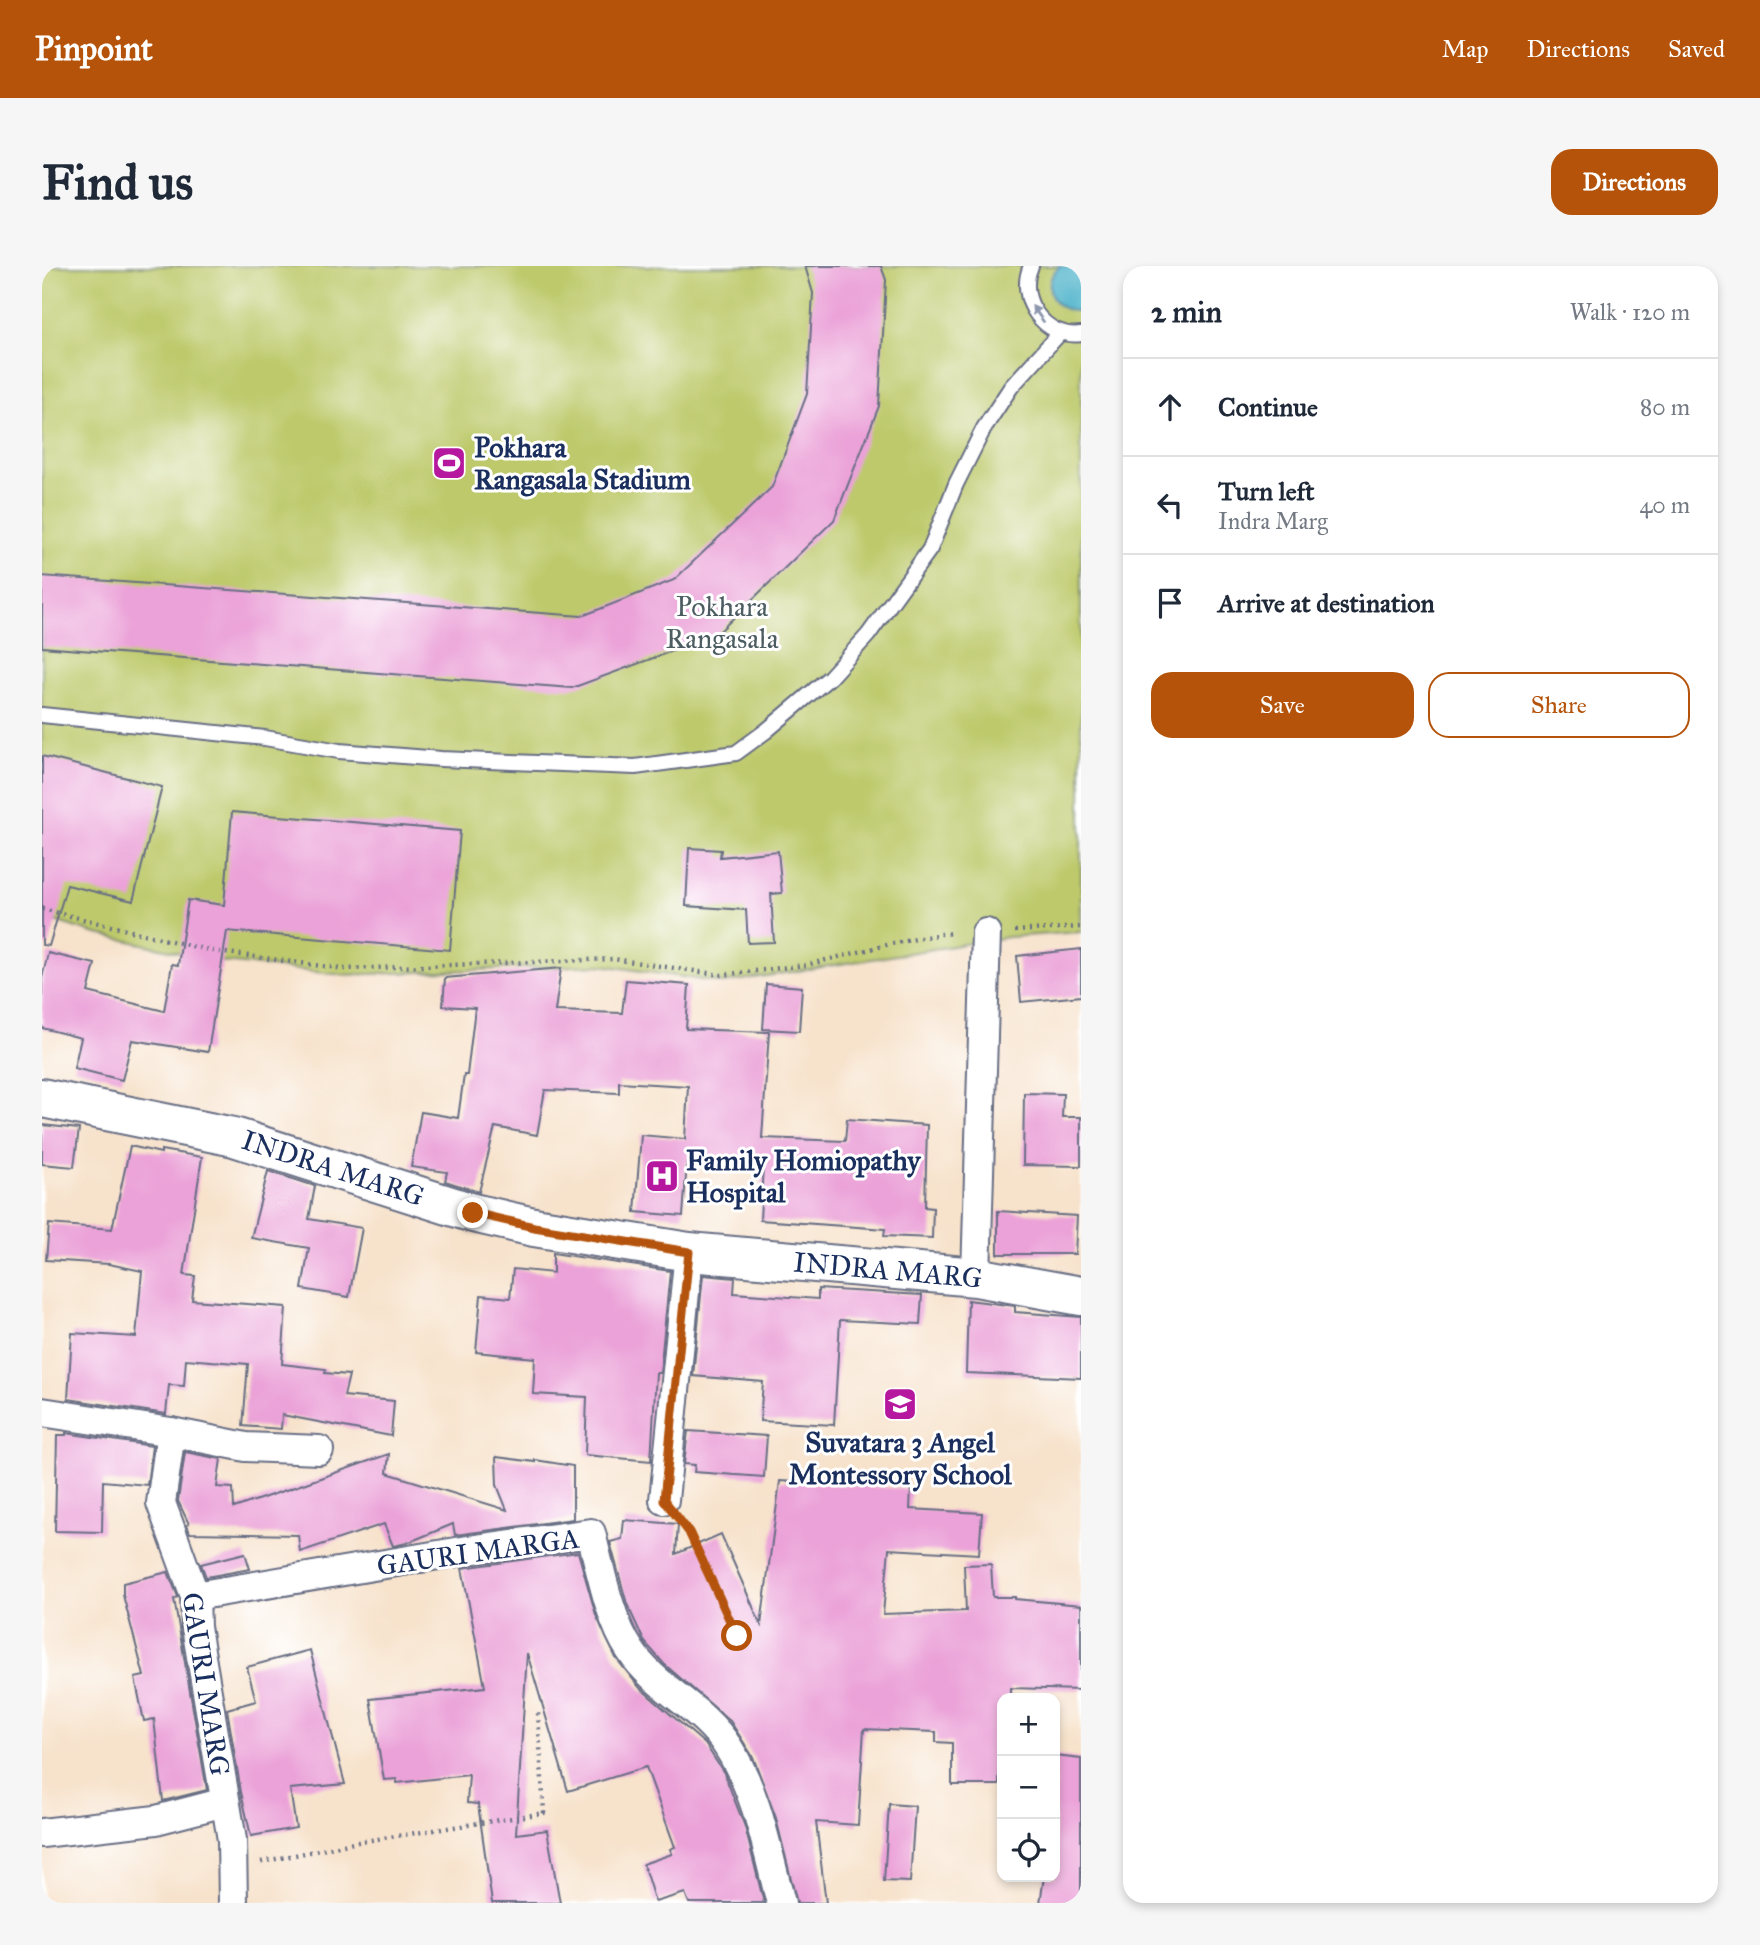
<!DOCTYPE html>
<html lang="en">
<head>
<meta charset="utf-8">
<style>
  body { margin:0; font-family:"IM FELL Great Primer",serif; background:#f6f6f7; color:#1f2937 }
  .controls { position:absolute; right:21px; bottom:21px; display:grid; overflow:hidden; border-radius:14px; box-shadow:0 4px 10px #0003 }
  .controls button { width:63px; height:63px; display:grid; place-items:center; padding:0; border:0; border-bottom:2px solid #e0e1e3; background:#fff; color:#1f2937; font:35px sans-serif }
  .stop { position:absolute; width:21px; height:21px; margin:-16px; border:5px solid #b45309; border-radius:50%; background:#fff }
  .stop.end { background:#b45309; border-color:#fff; box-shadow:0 2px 7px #0008 }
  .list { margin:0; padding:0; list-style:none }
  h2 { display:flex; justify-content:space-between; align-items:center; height:91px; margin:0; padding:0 28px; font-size:30px }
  h2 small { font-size:23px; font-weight:400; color:#747a83 }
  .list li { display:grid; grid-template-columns:46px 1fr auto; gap:21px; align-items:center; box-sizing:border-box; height:98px; padding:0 28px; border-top:2px solid #e0e1e3 }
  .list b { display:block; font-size:26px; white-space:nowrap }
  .list p { margin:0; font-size:23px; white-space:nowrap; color:#747a83 }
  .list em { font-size:23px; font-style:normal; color:#747a83 }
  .actions { display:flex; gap:14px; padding:21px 28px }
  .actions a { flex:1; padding:16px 0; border:2px solid #b45309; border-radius:21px; text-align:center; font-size:24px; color:#b45309 }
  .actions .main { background:#b45309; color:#fff }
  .icon { flex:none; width:38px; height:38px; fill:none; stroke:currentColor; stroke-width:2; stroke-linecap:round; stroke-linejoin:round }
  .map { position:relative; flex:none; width:1039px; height:1637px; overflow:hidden; border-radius:21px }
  header { display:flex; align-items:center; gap:42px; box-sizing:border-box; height:98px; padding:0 35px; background:#b45309; color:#fff }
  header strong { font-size:33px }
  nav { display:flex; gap:38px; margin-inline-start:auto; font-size:24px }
  .intro { display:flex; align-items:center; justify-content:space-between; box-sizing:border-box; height:168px; padding:0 42px }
  h1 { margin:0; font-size:49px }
  .button { padding:18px 32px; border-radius:21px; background:#b45309; color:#fff; font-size:24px; font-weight:700 }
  main { display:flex; gap:42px; padding:0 42px }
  aside { flex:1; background:#fff; border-radius:21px; box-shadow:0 4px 10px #0003 }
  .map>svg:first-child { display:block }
</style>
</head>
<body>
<header>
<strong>Pinpoint</strong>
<nav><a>Map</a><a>Directions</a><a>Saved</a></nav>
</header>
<div class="intro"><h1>Find us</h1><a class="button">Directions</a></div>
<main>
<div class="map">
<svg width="1039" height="1637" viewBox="0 0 1039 1637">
  <rect width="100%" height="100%" fill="#fff"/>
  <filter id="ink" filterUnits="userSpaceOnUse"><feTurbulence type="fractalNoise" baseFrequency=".0143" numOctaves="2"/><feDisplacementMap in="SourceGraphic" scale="14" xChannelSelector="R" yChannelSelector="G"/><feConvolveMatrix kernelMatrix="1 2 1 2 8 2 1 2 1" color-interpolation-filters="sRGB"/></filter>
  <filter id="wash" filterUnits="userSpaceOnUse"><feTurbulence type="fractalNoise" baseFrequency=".00686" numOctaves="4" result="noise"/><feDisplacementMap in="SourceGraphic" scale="28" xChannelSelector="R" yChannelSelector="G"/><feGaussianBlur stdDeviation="1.57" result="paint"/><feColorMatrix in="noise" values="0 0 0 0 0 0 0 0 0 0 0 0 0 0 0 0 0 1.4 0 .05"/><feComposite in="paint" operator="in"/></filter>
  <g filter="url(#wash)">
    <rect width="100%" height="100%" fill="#f7e2cb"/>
    <polygon fill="#bdc96b" stroke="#6c7c64" stroke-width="2" points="0,0 1039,0 1039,666 966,671 681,717 559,699 301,709 182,696 51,667 0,651"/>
    <path fill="#4ab1c9" stroke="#327094" stroke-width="2" d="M1018 0H1039V45C1012 48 996 19 1018 0Z"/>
    <g id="blocks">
      <g fill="#eba2d8">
        <polygon points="763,0 839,0 844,14 837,140 792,254 674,369 530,422 0,381 0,310 540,350 632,314 730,221 765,128 771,27"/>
        <polygon points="0,490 120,521 91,635 25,619 7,680 0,679"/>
        <polygon points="190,546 418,565 408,684 185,665 166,786 90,774 80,814 32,802 39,772 0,762 0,712 6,687 53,698 46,726 122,745 130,698 136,699 146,634 182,639"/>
        <polygon points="647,582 679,584 678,591 736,585 740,627 729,628 732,676 706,677 704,644 644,640"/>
        <polygon points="1039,683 1039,730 979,736 975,690"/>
        <polygon points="519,702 513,745 580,747 584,714 647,719 644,763 727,766 720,872 803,875 805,853 885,859 883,941 891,942 890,972 842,970 843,963 718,954 721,899 645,896 641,950 593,946 599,869 643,873 646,820 577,816 577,827 503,824 495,869 453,861 437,926 403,915 405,906 369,901 379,846 416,852 422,809 425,809 433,742 401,740 403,712"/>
        <polygon points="724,718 760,721 757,765 721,763"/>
        <polygon points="982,827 1021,828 1020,851 1039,851 1039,900 981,899"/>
        <polygon points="0,859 37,863 32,901 0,898"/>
        <polygon points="88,880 119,887 119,884 160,891 142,1009 153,1010 150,1034 244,1041 240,1098 284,1103 283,1107 307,1109 302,1130 352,1135 349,1170 240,1149 239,1163 201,1160 206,1098 144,1093 142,1120 127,1119 124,1148 26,1133 30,1067 94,1071 100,1005 67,998 4,994 7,958 70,963"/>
        <polygon points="226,905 273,920 267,953 320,962 307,1031 260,1023 267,982 209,972"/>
        <polygon points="956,945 1035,950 1033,988 956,988"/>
        <polygon points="511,987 628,1005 618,1107 614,1107 609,1195 543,1189 545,1131 491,1128 493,1092 434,1086 439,1029 468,1032 471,1003 511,1007"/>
        <polygon points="661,1009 693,1012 692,1027 776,1033 776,1023 880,1029 878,1058 798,1054 792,1159 718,1155 721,1116 651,1110"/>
        <polygon points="926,1034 973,1040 973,1046 1039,1051 1039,1112 924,1107"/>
        <polygon points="646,1165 725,1170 722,1211 652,1206 653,1199 642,1198"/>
        <polygon points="24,1167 110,1180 105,1219 61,1215 60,1266 13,1265 15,1169 24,1169"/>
        <polygon points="143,1186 179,1193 175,1221 191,1222 192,1242 347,1188 345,1207 465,1244 455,1219 454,1191 493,1196 493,1194 531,1200 531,1253 413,1269 411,1258 365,1277 351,1280 342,1258 258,1286 256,1269 148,1267 145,1259 147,1258 136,1235"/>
        <polygon points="738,1215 869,1223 868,1243 940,1247 937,1288 847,1283 841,1348 924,1345 922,1299 949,1298 951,1331 973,1331 973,1333 1039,1339 1039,1424 968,1422 968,1432 960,1432 957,1519 910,1519 910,1477 894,1476 894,1466 822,1463 816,1559 774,1556 784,1637 755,1637 734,1552 711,1491 688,1455 622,1398 602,1375 585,1338 568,1276 580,1273 582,1254 636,1258 634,1288 679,1268 719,1359"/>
        <polygon points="536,1286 554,1349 574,1392 598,1422 663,1478 682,1507 703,1561 722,1637 647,1637 643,1627 613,1636 601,1598 630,1588 628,1583 633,1581 604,1501 526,1525 485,1387 474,1568 505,1564 518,1637 450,1637 436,1538 425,1537 427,1509 355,1517 355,1513 342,1514 328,1433 443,1421 420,1302"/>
        <polygon points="203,1287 208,1303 164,1311 159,1298"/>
        <polygon points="126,1306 136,1331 132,1333 165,1524 121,1535 112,1453 102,1455 93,1412 102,1410 81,1329 81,1317"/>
        <polygon points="268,1384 303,1518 248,1523 254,1562 209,1570 199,1526 185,1443 214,1435 205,1401"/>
        <polygon points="1013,1490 1039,1493 1039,1637 998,1637 1002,1611 1013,1611"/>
        <polygon points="847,1538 873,1540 868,1616 842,1615"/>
      </g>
    </g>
  </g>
  <g filter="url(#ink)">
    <use href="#blocks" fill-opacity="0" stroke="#686e84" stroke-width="2"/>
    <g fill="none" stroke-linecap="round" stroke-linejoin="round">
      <g stroke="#686e84" stroke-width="18">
        <g id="service">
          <path d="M989 0C974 33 1003 73 1039 68"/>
          <polyline points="0,449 223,472 297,485 399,493 593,501 694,487 724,465 788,411 826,369 888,283 914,218 942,162 969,121 1018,67"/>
        </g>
      </g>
      <g stroke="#686e84" stroke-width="32">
        <g id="minor">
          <polyline points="934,1011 944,667"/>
          <polyline points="0,1146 129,1166 119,1237 153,1330 154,1361 190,1574 191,1637"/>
          <polyline points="129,1166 204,1181 277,1184"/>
          <polyline points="622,1234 647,986"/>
          <path d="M153 1330 426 1284 549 1267C558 1302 568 1355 588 1384 613 1423 661 1441 686 1481 716 1528 725 1584 739 1637"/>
          <polyline points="0,1567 114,1554 183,1536"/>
        </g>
      </g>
      <g stroke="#686e84" stroke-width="42">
        <polyline id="primary" points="0,832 192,871 431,947 492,961 647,986 934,1011 1039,1030"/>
      </g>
      <g stroke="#686e84" stroke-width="4.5" stroke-dasharray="2 5" stroke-linecap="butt">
        <polyline points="0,643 170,685 302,703 571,693 679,709 764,699 849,678 899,668 912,667"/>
        <polyline points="973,665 1039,661"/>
        <polyline points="640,1257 664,1298 695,1370"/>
        <polyline points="219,1596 316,1576 502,1547 496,1447"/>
      </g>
      <use href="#service" stroke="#fff" stroke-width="14"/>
      <use href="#minor" stroke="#fff" stroke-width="28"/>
      <use href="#primary" stroke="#fff" stroke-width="38"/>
    </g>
    <defs><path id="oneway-solid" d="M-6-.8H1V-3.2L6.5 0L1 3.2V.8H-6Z" transform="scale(1.75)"/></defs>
    <use fill="#8d97ae" href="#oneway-solid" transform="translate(996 48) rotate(-126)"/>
  </g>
  <g fill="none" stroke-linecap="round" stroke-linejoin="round" filter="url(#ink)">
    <polyline stroke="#b45309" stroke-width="9" points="431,947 492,961 647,986 622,1234 647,1266 695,1370"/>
  </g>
  <defs>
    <g id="stadium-square" transform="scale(1.75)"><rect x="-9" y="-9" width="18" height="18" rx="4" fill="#b5179e" stroke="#fff"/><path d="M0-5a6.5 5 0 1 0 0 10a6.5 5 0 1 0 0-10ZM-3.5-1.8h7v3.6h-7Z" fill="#fff"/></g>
    <g id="hospital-square" transform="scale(1.75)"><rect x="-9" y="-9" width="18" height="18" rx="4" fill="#b5179e" stroke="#fff"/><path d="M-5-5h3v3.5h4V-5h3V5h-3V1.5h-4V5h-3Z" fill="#fff"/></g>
    <g id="school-square" transform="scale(1.75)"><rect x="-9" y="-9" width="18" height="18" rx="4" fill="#b5179e" stroke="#fff"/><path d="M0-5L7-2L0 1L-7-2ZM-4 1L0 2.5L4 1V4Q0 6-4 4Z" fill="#fff"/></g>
  </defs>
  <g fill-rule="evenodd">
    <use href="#stadium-square" x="407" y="197"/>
    <use href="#hospital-square" x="620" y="910"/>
    <use href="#school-square" x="858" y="1138"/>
  </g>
  <g text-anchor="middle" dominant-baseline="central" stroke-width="6" stroke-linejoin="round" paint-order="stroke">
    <g font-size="28" font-weight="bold" fill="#1b2f5e" stroke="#fff" text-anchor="start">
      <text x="432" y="181">Pokhara<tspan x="432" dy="32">Rangasala Stadium</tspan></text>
      <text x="644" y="894">Family Homiopathy<tspan x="644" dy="32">Hospital</tspan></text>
      <text x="858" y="1176" text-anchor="middle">Suvatara 3 Angel<tspan x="858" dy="32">Montessory School</tspan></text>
    </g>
    <g font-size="28" fill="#4c5d62" stroke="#fff">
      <text x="680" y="340">Pokhara<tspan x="680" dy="32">Rangasala</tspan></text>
    </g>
    <g font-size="28" fill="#1b2f5e" stroke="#fff">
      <text transform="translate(291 902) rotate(18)">INDRA MARG</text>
      <text transform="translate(846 1004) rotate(5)">INDRA MARG</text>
      <text transform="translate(436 1286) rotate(-8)">GAURI MARGA</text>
      <text transform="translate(164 1418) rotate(81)">GAURI MARG</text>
    </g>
  </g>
</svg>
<div class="controls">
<button>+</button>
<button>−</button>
<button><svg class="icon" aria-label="locate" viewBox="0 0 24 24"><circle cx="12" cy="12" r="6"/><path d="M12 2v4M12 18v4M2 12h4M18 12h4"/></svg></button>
</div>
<div class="stop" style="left:695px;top:1370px"></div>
<div class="stop end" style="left:431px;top:947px"></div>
</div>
<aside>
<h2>2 min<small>Walk · 120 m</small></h2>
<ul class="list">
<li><svg class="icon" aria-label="ahead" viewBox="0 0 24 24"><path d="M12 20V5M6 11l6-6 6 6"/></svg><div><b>Continue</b></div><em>80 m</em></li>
<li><svg class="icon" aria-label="left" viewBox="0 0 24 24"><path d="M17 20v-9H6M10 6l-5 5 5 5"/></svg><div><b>Turn left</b><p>Indra Marg</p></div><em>40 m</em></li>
<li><svg class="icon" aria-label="arrive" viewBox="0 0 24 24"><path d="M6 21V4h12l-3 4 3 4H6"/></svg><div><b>Arrive at destination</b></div></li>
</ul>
<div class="actions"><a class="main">Save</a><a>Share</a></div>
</aside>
</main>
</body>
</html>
